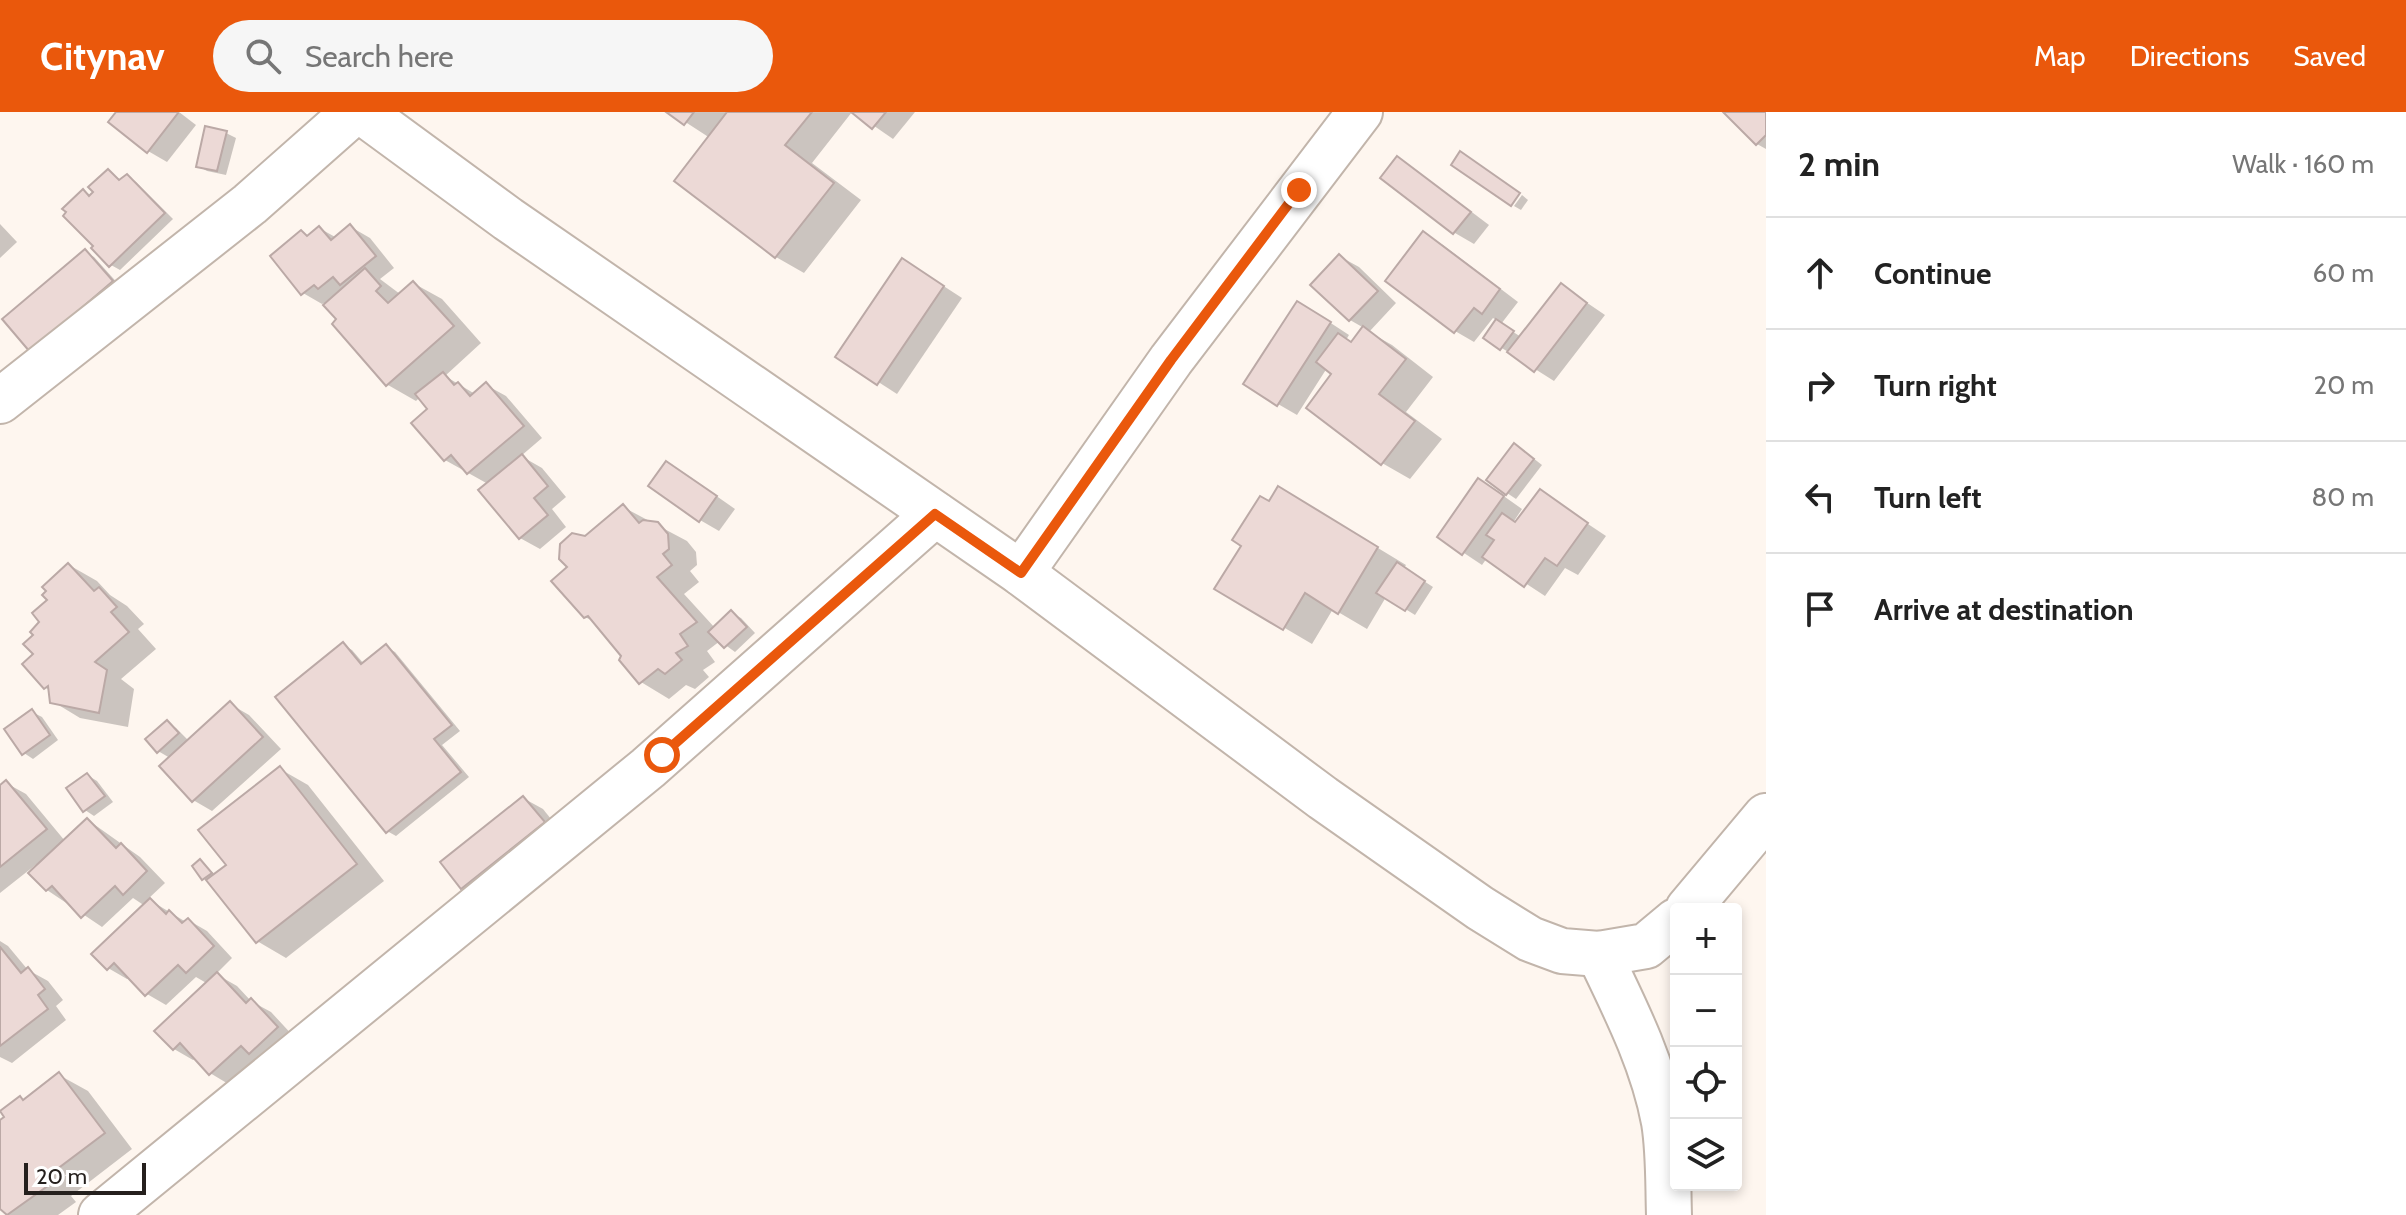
<!DOCTYPE html>
<html lang="en">
<head>
<meta charset="utf-8">
<style>
  body { margin:0; font-family:Cabin,sans-serif; background:#f6f6f6; color:#222 }
  .controls { position:absolute; right:24px; bottom:24px; display:grid; overflow:hidden; border-radius:8px; box-shadow:0 4px 12px #0003 }
  .controls button { width:72px; height:72px; display:grid; place-items:center; padding:0; border:0; border-bottom:2px solid #e0e0e0; background:#fff; color:#222; font:40px sans-serif }
  .scale { position:absolute; left:24px; bottom:20px; width:122px; box-sizing:border-box; padding-left:8px; border:4px solid #25201d; border-top:0; font-size:22px; line-height:28px; white-space:nowrap; color:#25201d; -webkit-text-stroke:6px #fff; paint-order:stroke }
  .stop { position:absolute; width:24px; height:24px; margin:-18px; border:6px solid #ea580c; border-radius:50%; background:#fff }
  .stop.end { background:#ea580c; border-color:#fff; box-shadow:0 2px 8px #0008 }
  .list { margin:0; padding:0; list-style:none }
  h2 { display:flex; justify-content:space-between; align-items:center; height:104px; margin:0; padding:0 32px; font-size:34px }
  h2 small { font-size:26px; font-weight:400; color:#767676 }
  .list li { display:grid; grid-template-columns:52px 1fr auto; gap:24px; align-items:center; box-sizing:border-box; height:112px; padding:0 32px; border-top:2px solid #e0e0e0 }
  .list b { display:block; font-size:30px; white-space:nowrap }
  .list em { font-size:26px; font-style:normal; color:#767676 }
  .icon { flex:none; width:44px; height:44px; fill:none; stroke:currentColor; stroke-width:2; stroke-linecap:round; stroke-linejoin:round }
  .map { position:relative; flex:none; width:1766px; height:1103px; overflow:hidden }
  header { display:flex; align-items:center; gap:48px; box-sizing:border-box; height:112px; padding:0 40px; background:#ea580c; color:#fff }
  header strong { font-size:38px }
  nav { display:flex; gap:44px; margin-inline-start:auto; font-size:28px }
  .search { width:560px; height:72px; background:#f6f6f6; display:flex; align-items:center; gap:20px; box-sizing:border-box; padding:0 28px; border-radius:44px; color:#767676; font-size:30px }
  main { display:flex }
  aside { flex:1; background:#fff }
  .map>svg:first-child { display:block }
</style>
</head>
<body>
<header>
<strong>Citynav</strong>
<div class="search"><svg class="icon" aria-label="search" viewBox="0 0 24 24"><circle cx="10" cy="10" r="6"/><path d="M15 15l6 6"/></svg>Search here</div>
<nav><a>Map</a><a>Directions</a><a>Saved</a></nav>
</header>
<main>
<div class="map">
<svg width="1766" height="1103" viewBox="0 0 1766 1103">
  <rect width="100%" height="100%" fill="#fef6ef"/>
  <g fill="#0003">
    <polygon points="118,0 179,0 196,13 167,50 148,39"/>
    <polygon points="670,0 852,0 812,51 861,88 804,161 776,145 710,26"/>
    <polygon points="854,0 915,0 893,27"/>
    <polygon points="1726,0 1766,0 1766,37 1757,32"/>
    <polygon points="226,21 236,26 226,63 207,59 198,54"/>
    <polygon points="1397,47 1416,58 1489,113 1474,132 1455,121 1383,66"/>
    <polygon points="108,59 122,69 127,64 136,70 173,107 120,158 111,153 84,79 92,84"/>
    <polygon points="1522,83 1528,88 1521,98 1514,94"/>
    <polygon points="0,112 17,130 0,146"/>
    <polygon points="351,115 370,126 394,156 380,167 400,182 413,171 442,187 481,231 445,264 475,282 486,273 506,284 542,326 521,344 542,356 566,385 552,397 566,415 540,437 520,426 488,372 445,348 413,311 429,297 420,285 416,289 388,273 334,212 339,208 324,191 322,192 303,181 302,120 310,125 319,116 337,126"/>
    <polygon points="1424,122 1443,133 1518,190 1501,212 1521,225 1561,173 1605,203 1554,269 1486,226 1498,209 1493,206 1474,230 1455,219"/>
    <polygon points="85,140 94,145 121,175 41,243"/>
    <polygon points="1339,144 1359,155 1396,191 1369,220 1392,233 1433,265 1406,300 1442,327 1410,367 1382,351 1334,261 1327,256 1297,303 1278,292 1317,202 1349,223 1346,228 1353,231 1364,216 1350,208 1312,173"/>
    <polygon points="922,160 962,186 897,282 838,244"/>
    <polygon points="1524,339 1542,353 1516,387 1507,381"/>
    <polygon points="685,362 735,397 719,419 700,408"/>
    <polygon points="1498,380 1522,397 1510,415 1513,417 1540,380 1606,424 1578,463 1565,456 1545,484 1487,446 1482,453 1440,425"/>
    <polygon points="1270,392 1307,393 1406,453 1404,456 1433,475 1415,503 1386,485 1367,517 1333,497 1312,532 1217,476"/>
    <polygon points="623,395 687,429 696,440 697,453 690,459 699,470 684,482 715,516 731,501 741,506 755,521 735,540 720,529 707,539 715,550 703,558 709,565 695,577 686,573 669,587 641,570 624,543 597,511 585,505 570,455 585,427"/>
    <polygon points="69,453 97,469 110,483 127,494 144,512 138,517 156,537 121,567 134,577 128,615 80,606 52,589 50,578 46,576 36,543 36,523 50,488"/>
    <polygon points="343,533 352,538 364,552 386,535 395,540 460,619 442,633 469,665 396,724 387,719"/>
    <polygon points="230,592 249,603 281,637 212,699 193,688 170,646 158,639 167,610 176,616 189,629"/>
    <polygon points="32,600 42,605 58,628 33,647 24,641"/>
    <polygon points="280,657 308,673 384,769 286,846 257,829 211,771 204,767 200,750 216,763 229,754"/>
    <polygon points="87,663 97,669 113,690 94,704 85,698"/>
    <polygon points="6,671 26,682 65,729 88,708 140,745 165,771 148,787 186,810 188,808 207,819 232,846 216,862 237,874 251,889 271,900 296,927 230,973 210,961 196,946 193,948 174,937 208,872 196,865 166,893 147,882 130,865 127,867 108,856 145,794 133,786 102,815 47,778 38,751 0,781 0,676"/>
    <polygon points="523,686 543,697 563,722 482,787 463,776 443,750"/>
    <polygon points="0,829 8,834 28,858 48,869 63,888 56,894 66,908 12,951 0,945"/>
    <polygon points="59,963 88,979 132,1037 71,1084 76,1090 58,1103 9,1103 0,1098 0,1010"/>
  </g>
  <g fill="#ecd9d6" stroke="#bba9a6" stroke-width="2">
    <polygon points="116,0 177,0 178,1 147,41 108,10"/>
    <polygon points="666,0 694,0 684,13"/>
    <polygon points="727,0 812,0 785,33 834,71 775,146 674,69"/>
    <polygon points="851,0 886,0 872,17"/>
    <polygon points="1723,0 1766,0 1766,23 1756,33"/>
    <polygon points="205,14 227,19 217,59 196,55"/>
    <polygon points="1460,39 1520,81 1511,94 1451,53"/>
    <polygon points="1397,44 1471,100 1453,122 1380,66"/>
    <polygon points="108,57 119,68 127,62 165,101 109,155 91,136 93,134 63,104 66,100 62,97 83,77 89,84 93,80 88,75"/>
    <polygon points="350,112 376,144 340,173 333,165 318,177 314,173 301,183 270,144 301,118 307,124 319,114 331,128"/>
    <polygon points="1423,119 1500,177 1482,202 1474,196 1454,221 1385,169"/>
    <polygon points="85,137 113,169 30,240 2,207"/>
    <polygon points="1339,142 1378,179 1349,209 1310,173"/>
    <polygon points="902,146 944,174 877,273 835,245"/>
    <polygon points="365,156 381,174 376,179 388,191 413,169 454,214 386,274 332,212 336,207 323,193"/>
    <polygon points="1561,171 1587,191 1534,260 1507,240"/>
    <polygon points="1297,189 1331,210 1277,294 1243,272"/>
    <polygon points="1496,207 1514,219 1500,238 1483,226"/>
    <polygon points="1363,214 1406,247 1379,282 1415,309 1381,353 1306,296 1331,262 1316,250 1338,221 1351,230"/>
    <polygon points="443,260 454,273 458,270 470,284 486,270 524,314 467,362 451,343 444,349 411,311 427,297 415,282"/>
    <polygon points="1514,331 1534,347 1506,383 1486,368"/>
    <polygon points="522,342 548,374 534,386 548,403 519,427 478,378"/>
    <polygon points="666,349 717,384 699,410 648,374"/>
    <polygon points="1478,366 1504,384 1462,443 1437,425"/>
    <polygon points="1278,374 1378,435 1338,502 1305,481 1283,518 1214,477 1241,434 1232,428 1260,384 1269,389"/>
    <polygon points="1540,377 1588,411 1557,454 1545,446 1524,475 1482,445 1494,428 1486,423 1502,401 1515,410"/>
    <polygon points="623,392 639,411 643,408 658,410 668,422 669,437 663,442 672,453 657,465 697,510 680,522 688,534 676,541 682,548 665,562 658,557 639,572 619,548 621,544 588,504 584,506 551,469 567,455 559,447 560,432 572,421 585,424"/>
    <polygon points="1397,450 1425,469 1405,499 1376,481"/>
    <polygon points="68,451 94,479 99,475 117,495 111,500 129,520 95,550 107,558 99,601 50,591 48,574 44,577 22,552 33,542 23,532 33,523 30,520 39,510 32,501 47,488 42,483 46,479 42,475"/>
    <polygon points="731,498 747,515 724,536 708,520"/>
    <polygon points="343,530 361,552 386,532 452,613 434,627 461,660 386,721 275,585"/>
    <polygon points="230,589 263,625 192,690 159,654"/>
    <polygon points="32,597 50,623 22,643 4,617"/>
    <polygon points="167,608 179,621 157,641 145,627"/>
    <polygon points="280,654 357,752 256,831 206,768 226,753 198,718"/>
    <polygon points="87,661 105,684 83,700 66,676"/>
    <polygon points="6,668 47,717 0,755 0,673"/>
    <polygon points="523,684 545,710 461,777 440,750"/>
    <polygon points="87,706 116,736 121,731 147,759 123,783 115,774 81,806 52,774 46,779 28,761"/>
    <polygon points="200,747 212,761 202,768 192,754"/>
    <polygon points="150,786 166,802 169,798 182,811 188,806 214,834 186,861 178,853 145,884 114,851 107,858 91,842"/>
    <polygon points="0,835 21,861 28,855 45,877 38,883 48,897 0,934"/>
    <polygon points="217,860 246,891 251,886 278,915 249,942 241,934 209,963 180,931 173,938 154,919"/>
    <polygon points="59,960 105,1021 44,1067 49,1073 7,1103 0,1097 0,1008 4,1005 0,999 20,984 23,988"/>
  </g>
  <g fill="none" stroke-linecap="round" stroke-linejoin="round">
    <g stroke="#c2b5ab" stroke-width="48">
      <g id="minor">
        <polyline points="362,0 508,107 1021,461 1323,686 1480,796 1530,827 1562,839 1599,842 1646,834 1676,809"/>
        <polyline points="0,289 250,92 354,0"/>
        <polyline points="1021,461 1171,248 1360,0"/>
        <polyline points="1688,797 1766,704"/>
        <path d="M1599 842C1625 896 1653 951 1664 1010 1669 1040 1668 1073 1669 1103"/>
        <polyline points="101,1103 648,656 935,402"/>
      </g>
    </g>
    <use href="#minor" stroke="#fff" stroke-width="44"/>
  </g>
  <g fill="none" stroke-linecap="round" stroke-linejoin="round">
    <polyline stroke="#ea580c" stroke-width="10" points="662,643 935,402 1021,461 1171,248 1299,78"/>
  </g>
</svg>
<div class="controls">
<button>+</button>
<button>−</button>
<button><svg class="icon" aria-label="locate" viewBox="0 0 24 24"><circle cx="12" cy="12" r="6"/><path d="M12 2v4M12 18v4M2 12h4M18 12h4"/></svg></button>
<button><svg class="icon" aria-label="layers" viewBox="0 0 24 24"><path d="M12 4l9 5-9 5-9-5zM3 14l9 5 9-5"/></svg></button>
</div>
<div class="scale">20 m</div>
<div class="stop" style="left:662px;top:643px"></div>
<div class="stop end" style="left:1299px;top:78px"></div>
</div>
<aside>
<h2>2 min<small>Walk · 160 m</small></h2>
<ul class="list">
<li><svg class="icon" aria-label="ahead" viewBox="0 0 24 24"><path d="M12 20V5M6 11l6-6 6 6"/></svg><div><b>Continue</b></div><em>60 m</em></li>
<li><svg class="icon" aria-label="right" viewBox="0 0 24 24"><path d="M7 20v-9h11M14 6l5 5-5 5"/></svg><div><b>Turn right</b></div><em>20 m</em></li>
<li><svg class="icon" aria-label="left" viewBox="0 0 24 24"><path d="M17 20v-9H6M10 6l-5 5 5 5"/></svg><div><b>Turn left</b></div><em>80 m</em></li>
<li><svg class="icon" aria-label="arrive" viewBox="0 0 24 24"><path d="M6 21V4h12l-3 4 3 4H6"/></svg><div><b>Arrive at destination</b></div></li>
</ul>
</aside>
</main>
</body>
</html>
